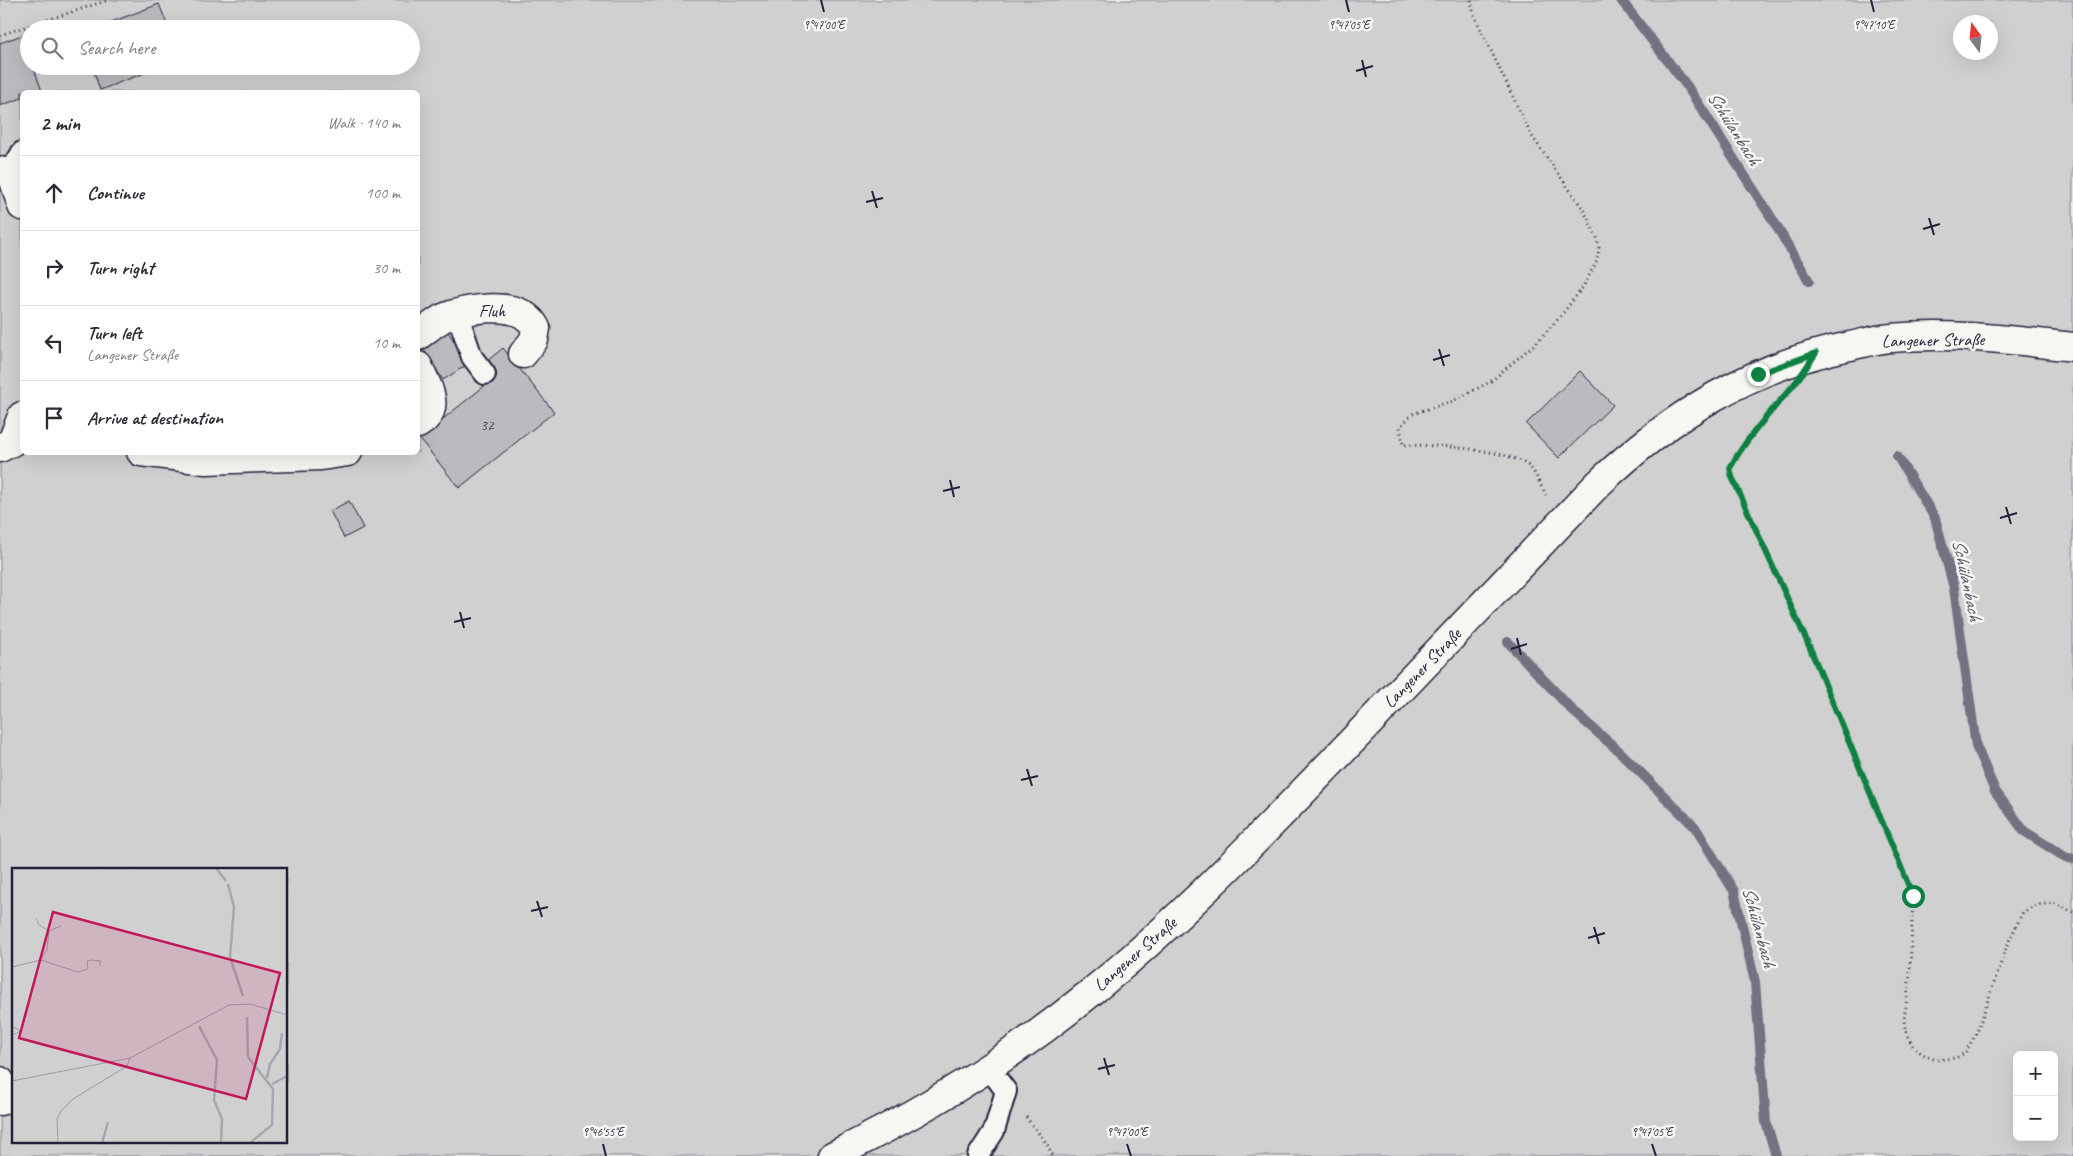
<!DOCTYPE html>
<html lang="en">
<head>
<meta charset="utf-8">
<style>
  body { margin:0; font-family:Caveat,sans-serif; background:#f2f2f3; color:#2b2b33 }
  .controls { position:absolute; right:15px; bottom:15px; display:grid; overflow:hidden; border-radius:8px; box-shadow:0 5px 20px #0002 }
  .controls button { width:45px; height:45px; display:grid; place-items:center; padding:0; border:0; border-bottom:1px solid #e1e1e2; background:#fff; color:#2b2b33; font:25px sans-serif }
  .compass { position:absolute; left:1953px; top:15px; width:45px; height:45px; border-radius:50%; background:#fff; box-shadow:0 5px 20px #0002; rotate:345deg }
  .stop { position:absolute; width:15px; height:15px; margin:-11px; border:4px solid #0b8043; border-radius:50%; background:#fff }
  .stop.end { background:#0b8043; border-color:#fff; box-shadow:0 1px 5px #0008 }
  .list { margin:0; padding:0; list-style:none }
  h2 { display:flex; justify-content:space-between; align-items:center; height:65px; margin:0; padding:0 20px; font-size:21px }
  h2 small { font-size:16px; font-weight:400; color:#7c7c81 }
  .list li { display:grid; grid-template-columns:32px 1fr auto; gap:15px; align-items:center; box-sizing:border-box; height:75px; padding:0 20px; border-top:1px solid #e1e1e2 }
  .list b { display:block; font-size:19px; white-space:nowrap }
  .list p { margin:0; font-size:16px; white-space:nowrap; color:#7c7c81 }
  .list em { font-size:16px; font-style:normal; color:#7c7c81 }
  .icon { flex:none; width:28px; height:28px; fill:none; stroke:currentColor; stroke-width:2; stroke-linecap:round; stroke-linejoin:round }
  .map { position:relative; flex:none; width:2073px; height:1156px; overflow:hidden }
  .search { position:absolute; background:#fff; box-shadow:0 5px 20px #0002; left:20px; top:20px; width:400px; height:55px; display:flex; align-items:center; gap:12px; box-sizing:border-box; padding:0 18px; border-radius:28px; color:#7c7c81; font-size:19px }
  .panel { position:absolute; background:#fff; box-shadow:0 5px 20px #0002; left:20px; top:90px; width:400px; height:365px; border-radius:8px }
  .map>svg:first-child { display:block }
</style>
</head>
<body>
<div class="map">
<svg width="2073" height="1156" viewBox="0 0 2073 1156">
  <rect width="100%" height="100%" fill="#eeeeeb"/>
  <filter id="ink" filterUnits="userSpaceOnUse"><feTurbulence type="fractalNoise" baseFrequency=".02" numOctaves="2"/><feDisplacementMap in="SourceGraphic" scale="10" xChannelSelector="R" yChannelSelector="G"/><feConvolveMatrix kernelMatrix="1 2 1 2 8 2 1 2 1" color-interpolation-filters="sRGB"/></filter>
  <g filter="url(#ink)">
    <path fill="#d0d0d1" stroke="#797986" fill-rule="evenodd" d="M0 0H2073V1156H0ZM1960 22H1990V52H1960ZM29 29H411V66H29ZM22 92H418V452H22ZM14 870H286V1142H14ZM2017 1055H2054V1137H2017Z"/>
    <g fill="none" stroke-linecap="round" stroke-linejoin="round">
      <g stroke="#727281" stroke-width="10">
        <polyline points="1621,0 1687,86 1771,217 1809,281"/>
        <polyline points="1897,456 1935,518 1954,588 1976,746 1995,791 2024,831 2065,857 2073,859"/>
        <polyline points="1508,642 1573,711 1620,752 1695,827 1734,891 1755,982 1766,1122 1776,1156"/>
      </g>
    </g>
    <g fill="#bbbbbf" stroke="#22223b">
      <polygon points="159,4 169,29 93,29"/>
      <polygon points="22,35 29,54 29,66 33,66 42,91 22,92 22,98 0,106 0,43"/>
      <polygon points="92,66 163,66 100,90"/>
      <polygon points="446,328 468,364 443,380 420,344"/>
      <polygon points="503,348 554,412 459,488 419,438 497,376 486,362"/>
      <polygon points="1580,371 1613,405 1559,458 1526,424"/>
      <polygon points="349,501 363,528 344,538 330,511"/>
    </g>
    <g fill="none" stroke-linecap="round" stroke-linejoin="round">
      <g stroke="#22223b" stroke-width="24">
        <g id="lane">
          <polyline points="0,167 11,171 22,152"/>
          <polyline points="457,313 472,357 485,374"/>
          <polyline points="978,1156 994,1131 1006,1091 988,1067"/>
        </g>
      </g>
      <g stroke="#22223b" stroke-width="31">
        <g id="street">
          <polyline points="11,171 22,206"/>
          <path d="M418 336C426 330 434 323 443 318 464 309 511 301 529 319 532 321 534 325 536 328L534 340 523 354"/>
          <path d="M418 366C427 385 443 409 418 424"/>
          <polyline points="0,448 12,442 22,416"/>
          <polyline points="141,452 206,460 321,456 348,452"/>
          <polyline points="0,1081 2,1096 0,1101"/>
        </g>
      </g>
      <g stroke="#22223b" stroke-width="31">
        <path id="secondary" d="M832 1156C922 1112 1011 1058 1089 994 1184 917 1267 829 1352 741 1434 656 1516 570 1598 484 1671 415 1751 366 1850 346 1864 343 1878 339 1891 338 1951 332 2014 340 2073 347"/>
      </g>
      <g stroke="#22223b" stroke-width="3" stroke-dasharray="1 4" stroke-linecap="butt">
        <path d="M1471 0 1474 15 1531 135 1583 209 1597 238 1599 248 1597 261 1583 287 1560 317 1536 343 1490 382 1453 401 1412 414 1400 427 1403 445C1432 445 1511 448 1531 468 1537 475 1541 487 1546 495"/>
        <polyline points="0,35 109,0"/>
        <polyline points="1779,401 1738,454 1730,468 1732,477 1810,648 1913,896 1910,974 1904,1020 1906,1033 1913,1046 1922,1054 1936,1060 1956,1058 1965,1053 1977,1032 2007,945 2023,912 2036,905 2053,903 2073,912"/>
        <polyline points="1026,1117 1047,1144 1053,1156"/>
      </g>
      <use href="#lane" stroke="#f6f6f2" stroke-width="20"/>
      <use href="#street" stroke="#f6f6f2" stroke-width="28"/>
      <use href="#secondary" stroke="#f6f6f2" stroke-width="28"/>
    </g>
  </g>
  <g fill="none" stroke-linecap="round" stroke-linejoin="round" filter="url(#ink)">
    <path stroke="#0b8043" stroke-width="6" d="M1758 374 1816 353C1809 363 1803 373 1796 382 1773 410 1747 436 1730 468L1732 477 1810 648 1913 896"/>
  </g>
  <path fill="none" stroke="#22223b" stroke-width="2" d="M821 0 824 12M1346 0 1349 12M1871 0 1874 12M1362 60 1366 77M1356 71 1373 66M872 191 877 208M866 202 883 198M1929 218 1934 235M1923 229 1940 224M1439 349 1444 366M1433 360 1450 355M950 480 954 497M943 491 960 487M2006 507 2011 524M2000 518 2017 513M460 612 464 628M454 622 471 618M1517 638 1521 655M1511 649 1527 644M1027 769 1032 786M1021 780 1038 776M537 901 542 917M531 911 548 907M1594 927 1599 944M1588 938 1605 933M1104 1058 1109 1075M1098 1069 1115 1065M603 1144 606 1156M1127 1144 1131 1156M1652 1144 1656 1156"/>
  <g text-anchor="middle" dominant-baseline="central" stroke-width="5" stroke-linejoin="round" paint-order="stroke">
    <g font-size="15" fill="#48485c">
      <text x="487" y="425">32</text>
    </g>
    <g font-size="18" fill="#22223b" stroke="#f6f6f2">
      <text x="492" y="311">Fluh</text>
      <text transform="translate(1933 340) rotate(-1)">Langener Straße</text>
      <text transform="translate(1422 668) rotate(-46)">Langener Straße</text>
      <text transform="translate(1135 954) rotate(-41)">Langener Straße</text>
    </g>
    <g font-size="19" font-style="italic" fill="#575769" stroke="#f6f6f2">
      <text transform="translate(1734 128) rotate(58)">Schülanbach</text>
      <text transform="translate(1967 580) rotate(78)">Schülanbach</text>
      <text transform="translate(1759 927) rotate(75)">Schülanbach</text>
    </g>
  </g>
  <g transform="translate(12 868)">
    <rect width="275" height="275" fill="#eeeeeb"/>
    <path d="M0 0H275V275H0Z" fill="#d0d0d1"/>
    <path fill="none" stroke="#a7a7af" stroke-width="2.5" d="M204 0 214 13M216 16 222 39 218 89 231 128M235 149 236 189 261 221 260 257 238 275M187 158 205 192 202 232 210 251 209 275M255 210 258 196 268 181 270 165M260 216 275 208M90 275 96 254"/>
    <path fill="none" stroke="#9c9ca5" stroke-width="1" d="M24 50 27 57 37 63 49 58M29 92 66 104 76 101 75 93 80 92 88 93V98M0 99 29 92 35 81 37 63M0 158 9 163 0 167M0 213 118 190 217 137 238 136 275 147M46 275 45 251 49 243 61 231 115 198 118 190"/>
    <path fill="#c2185b" fill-opacity="0.15" stroke="#c2185b" stroke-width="2.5" d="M41 44 268 105 234 231 7 170Z"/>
    <rect width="275" height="275" fill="none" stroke="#22223b" stroke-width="2.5"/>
  </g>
  <g font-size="12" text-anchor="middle" fill="#22223b" stroke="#f6f6f2" stroke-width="5" stroke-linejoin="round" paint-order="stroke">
    <text x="824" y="29">9°47'00"E</text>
    <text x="1349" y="29">9°47'05"E</text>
    <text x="1874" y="29">9°47'10"E</text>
    <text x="603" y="1136">9°46'55"E</text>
    <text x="1127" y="1136">9°47'00"E</text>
    <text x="1652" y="1136">9°47'05"E</text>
  </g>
</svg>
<div class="controls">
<button>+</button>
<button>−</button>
</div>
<svg class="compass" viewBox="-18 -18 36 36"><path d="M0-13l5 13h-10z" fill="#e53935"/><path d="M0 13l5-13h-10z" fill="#7c7c81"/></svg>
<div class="stop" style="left:1913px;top:896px"></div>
<div class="stop end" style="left:1758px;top:374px"></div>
<div class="search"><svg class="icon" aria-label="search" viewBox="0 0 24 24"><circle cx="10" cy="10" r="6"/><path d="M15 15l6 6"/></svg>Search here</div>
<section class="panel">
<h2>2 min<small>Walk · 140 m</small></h2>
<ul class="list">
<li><svg class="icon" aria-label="ahead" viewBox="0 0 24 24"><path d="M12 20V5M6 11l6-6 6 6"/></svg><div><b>Continue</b></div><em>100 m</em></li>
<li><svg class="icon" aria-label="right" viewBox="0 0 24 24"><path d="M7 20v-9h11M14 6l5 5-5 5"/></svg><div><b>Turn right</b></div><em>30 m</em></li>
<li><svg class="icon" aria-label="left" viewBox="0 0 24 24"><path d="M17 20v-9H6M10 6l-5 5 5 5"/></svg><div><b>Turn left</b><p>Langener Straße</p></div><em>10 m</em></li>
<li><svg class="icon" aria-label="arrive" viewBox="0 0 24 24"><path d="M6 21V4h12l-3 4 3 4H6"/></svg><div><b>Arrive at destination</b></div></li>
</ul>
</section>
</div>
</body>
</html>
